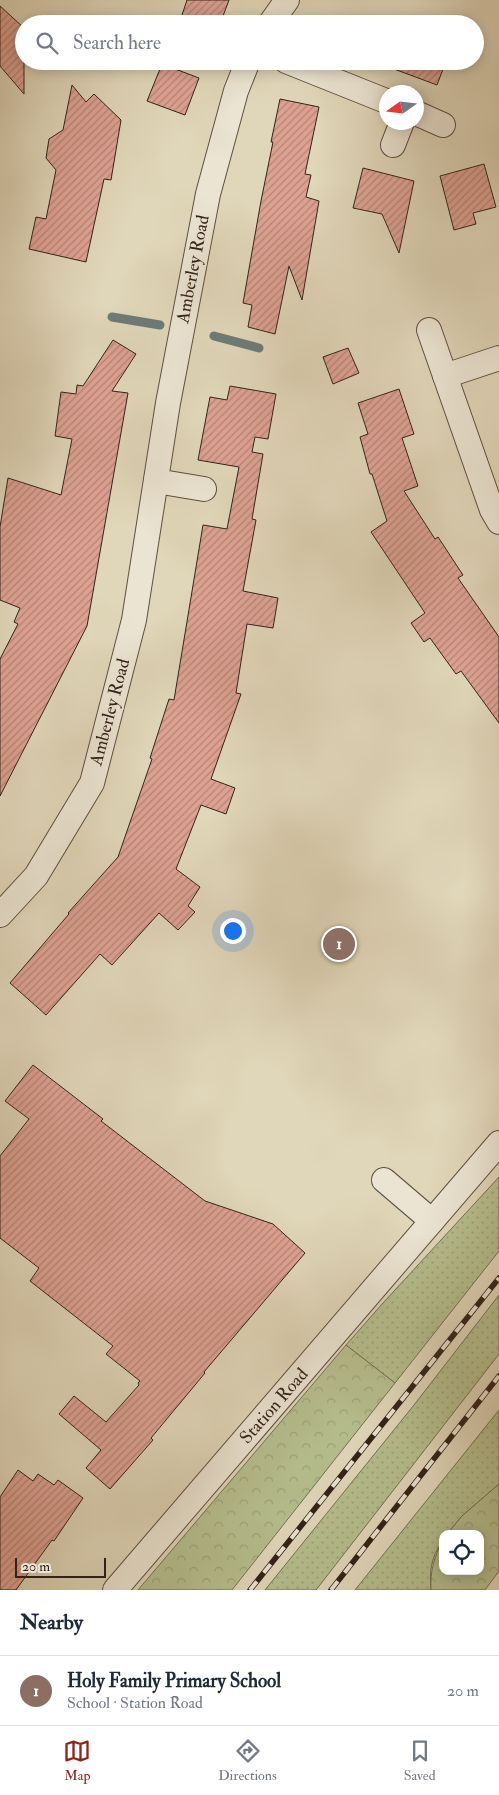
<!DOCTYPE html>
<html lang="en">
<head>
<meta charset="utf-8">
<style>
  body { margin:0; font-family:"IM FELL Double Pica",serif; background:#f2f2f3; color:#1f2937 }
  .controls { position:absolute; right:15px; bottom:15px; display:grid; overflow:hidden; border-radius:10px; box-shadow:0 2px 12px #0003 }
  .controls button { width:45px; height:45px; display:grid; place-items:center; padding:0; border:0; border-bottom:1px solid #e0e1e3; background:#fff; color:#1f2937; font:25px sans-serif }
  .compass { position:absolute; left:379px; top:85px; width:45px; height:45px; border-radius:50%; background:#fff; box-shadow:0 2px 12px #0003; rotate:256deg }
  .scale { position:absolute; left:15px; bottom:12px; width:91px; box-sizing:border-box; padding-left:5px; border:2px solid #33221a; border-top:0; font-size:14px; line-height:18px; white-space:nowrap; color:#33221a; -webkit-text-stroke:4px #ebe4d2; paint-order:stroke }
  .you { position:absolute; left:232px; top:930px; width:18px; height:18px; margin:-12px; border:4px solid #fff; border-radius:50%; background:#1a73e8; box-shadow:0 0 0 8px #1a73e833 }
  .badge { display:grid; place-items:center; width:32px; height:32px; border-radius:50%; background:#8f2418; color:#fff; font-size:16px; font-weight:700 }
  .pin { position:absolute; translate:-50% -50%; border:2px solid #fff; box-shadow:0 1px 5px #0006 }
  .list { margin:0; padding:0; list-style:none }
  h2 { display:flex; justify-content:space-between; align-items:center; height:65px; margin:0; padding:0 20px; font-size:21px }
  h2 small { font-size:16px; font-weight:400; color:#747a83 }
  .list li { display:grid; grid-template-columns:32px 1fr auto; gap:15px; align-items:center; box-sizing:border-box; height:70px; padding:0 20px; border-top:1px solid #e0e1e3 }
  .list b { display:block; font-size:19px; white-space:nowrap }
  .list p { margin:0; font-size:16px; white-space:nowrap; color:#747a83 }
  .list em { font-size:16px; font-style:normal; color:#747a83 }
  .icon { flex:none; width:28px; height:28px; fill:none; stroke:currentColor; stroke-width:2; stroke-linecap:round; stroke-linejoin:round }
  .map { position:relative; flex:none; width:499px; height:1590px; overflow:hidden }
  .search { position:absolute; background:#fff; box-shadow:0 2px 12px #0003; left:15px; right:15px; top:15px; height:55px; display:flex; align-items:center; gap:12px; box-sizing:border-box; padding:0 18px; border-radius:28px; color:#747a83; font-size:19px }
  .sheet { height:135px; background:#fff }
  nav { display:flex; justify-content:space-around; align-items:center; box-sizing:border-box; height:70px; border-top:1px solid #e0e1e3; background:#fff; font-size:14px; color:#747a83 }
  nav a { display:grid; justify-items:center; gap:2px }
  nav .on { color:#8f2418 }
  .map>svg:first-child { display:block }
</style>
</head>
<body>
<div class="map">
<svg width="499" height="1590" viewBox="0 0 499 1590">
  <defs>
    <pattern id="grass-dots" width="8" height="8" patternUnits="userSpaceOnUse" patternTransform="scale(1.25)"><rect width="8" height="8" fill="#b5bd8d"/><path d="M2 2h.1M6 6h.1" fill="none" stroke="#9ca279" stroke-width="1.8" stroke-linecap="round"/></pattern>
    <pattern id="forest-crowns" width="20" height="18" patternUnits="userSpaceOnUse" patternTransform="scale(1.25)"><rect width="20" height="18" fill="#b5bd8d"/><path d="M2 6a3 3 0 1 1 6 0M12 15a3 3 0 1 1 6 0" fill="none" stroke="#9ca279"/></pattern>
    <pattern id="building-hatch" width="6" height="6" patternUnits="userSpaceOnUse" patternTransform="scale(1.25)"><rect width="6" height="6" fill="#dea293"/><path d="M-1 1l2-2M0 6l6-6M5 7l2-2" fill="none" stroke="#b58477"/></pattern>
  </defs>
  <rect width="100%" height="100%" fill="#e0d6b9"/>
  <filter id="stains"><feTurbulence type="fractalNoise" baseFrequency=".004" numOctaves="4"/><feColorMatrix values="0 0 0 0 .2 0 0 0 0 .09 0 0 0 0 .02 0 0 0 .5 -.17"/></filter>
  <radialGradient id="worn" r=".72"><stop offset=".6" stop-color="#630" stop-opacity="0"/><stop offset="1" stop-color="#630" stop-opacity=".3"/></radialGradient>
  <g fill="url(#grass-dots)" stroke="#747054">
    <polygon points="499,1177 499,1251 395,1383 346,1345 383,1303"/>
    <polygon points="499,1295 499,1354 316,1590 265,1590 414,1405"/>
    <path d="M499 1410V1484L462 1516 447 1534H443C443 1543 437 1548 434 1557 430 1568 430 1578 431 1590H355Z"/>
  </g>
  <g fill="url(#forest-crowns)" stroke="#747054">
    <polygon points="346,1345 395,1383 232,1590 138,1590"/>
    <path d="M499 1484V1571L485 1590H431C430 1571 434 1557 443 1540V1571H480V1534H447L462 1516Z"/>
  </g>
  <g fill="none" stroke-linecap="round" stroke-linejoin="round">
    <g stroke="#6e7b78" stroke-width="9">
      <polyline points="112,317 160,325"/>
      <polyline points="214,336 259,348"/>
    </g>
  </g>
  <g fill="url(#building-hatch)" stroke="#33221a">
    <polygon points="187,0 229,0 220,24 179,24"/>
    <polygon points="0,6 24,28 24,94 0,66"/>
    <polygon points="397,61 446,61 437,85 394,69"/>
    <polygon points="162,64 199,78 185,115 147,101"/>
    <polygon points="72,85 86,102 94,94 121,120 111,180 104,179 86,262 29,249 36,217 46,219 56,170 46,158 49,139 63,130"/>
    <polygon points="280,99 319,107 305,174 311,175 306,197 319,201 302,300 289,266 275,334 248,327 252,305 243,303 261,201 273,142 271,142"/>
    <polygon points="484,164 496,207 473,213 476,224 454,230 440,176"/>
    <polygon points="363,168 414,181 399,253 382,214 353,208"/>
    <polygon points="113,340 136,354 112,391 128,393 87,626 0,796 0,659 18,624 14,622 20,608 0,600 0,527 8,478 61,495 72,439 55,436 61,392 76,394 77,385 83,386"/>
    <polygon points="348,348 359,373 333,384 323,357"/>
    <polygon points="230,386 276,394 268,439 255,437 252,452 263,454 252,519 256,520 243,591 278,598 273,628 247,624 236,693 241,694 211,779 235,788 226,814 201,805 176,869 200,887 188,906 195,912 178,930 159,913 112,965 100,954 46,1015 10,983 69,914 68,913 118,857 152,759 150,758 169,699 174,700 203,525 227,529 239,467 198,460 210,397 227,400"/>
    <polygon points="399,389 414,434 402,438 418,486 404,491 435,539 438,537 463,575 458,578 499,637 499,723 461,671 456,674 430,638 424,642 411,623 425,613 371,532 387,521 372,474 370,474 360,437 368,434 358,403"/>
    <polygon points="33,1065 103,1119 101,1121 205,1201 273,1224 305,1253 204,1372 205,1373 151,1438 153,1440 110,1489 86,1468 101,1450 59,1414 74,1396 106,1422 139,1385 138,1383 140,1381 106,1354 113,1346 30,1281 39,1268 0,1238 0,1156 29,1119 5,1101"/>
    <polygon points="18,1470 33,1481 38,1474 54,1485 58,1480 83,1498 54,1541 52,1540 16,1590 0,1590 0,1497"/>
  </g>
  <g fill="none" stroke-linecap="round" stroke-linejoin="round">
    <g stroke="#5e4f42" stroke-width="26">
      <g id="street">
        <polyline points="270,24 287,0"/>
        <polyline points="286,61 386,101"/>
        <polyline points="416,113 443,125"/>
        <polyline points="393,145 402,122"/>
        <polyline points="429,330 492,510 499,522"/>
        <polyline points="445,376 499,358"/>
        <polyline points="156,481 204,489"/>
        <polyline points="0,915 36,876 92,783 134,620 168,403 208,194 236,91 248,61"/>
        <polyline points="384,1180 432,1221"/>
        <polyline points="115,1590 499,1143"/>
      </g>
    </g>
    <use href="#street" stroke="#ebe4d2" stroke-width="24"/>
    <g stroke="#33221a" stroke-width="5.5">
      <g id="rail">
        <polyline points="250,1590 499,1278"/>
        <polyline points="331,1590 499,1376"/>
      </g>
    </g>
    <use href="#rail" stroke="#ebe4d2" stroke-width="4" stroke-dasharray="11" stroke-linecap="butt"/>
  </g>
  <g text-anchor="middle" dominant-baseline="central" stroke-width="4" stroke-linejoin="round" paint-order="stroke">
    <g font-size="18" fill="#33221a" stroke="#ebe4d2">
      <text transform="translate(193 269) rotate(-79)">Amberley Road</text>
      <text transform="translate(110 712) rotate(-75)">Amberley Road</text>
      <text transform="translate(274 1406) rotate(-49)">Station Road</text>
    </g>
  </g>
  <rect width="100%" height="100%" filter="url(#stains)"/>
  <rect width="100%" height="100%" fill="url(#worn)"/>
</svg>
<div class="controls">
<button><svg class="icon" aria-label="locate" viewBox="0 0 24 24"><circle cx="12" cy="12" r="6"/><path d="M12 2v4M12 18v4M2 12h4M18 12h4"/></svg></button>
</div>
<svg class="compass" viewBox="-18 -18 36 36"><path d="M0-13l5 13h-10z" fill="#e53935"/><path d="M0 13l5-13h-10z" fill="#747a83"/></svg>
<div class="scale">20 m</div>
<div class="you"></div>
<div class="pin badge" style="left:339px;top:944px;background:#8d6e63">1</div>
<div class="search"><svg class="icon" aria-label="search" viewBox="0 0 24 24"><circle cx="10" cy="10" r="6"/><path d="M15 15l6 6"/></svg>Search here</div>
</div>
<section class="sheet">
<h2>Nearby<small></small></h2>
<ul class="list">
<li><span class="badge" style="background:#8d6e63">1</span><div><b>Holy Family Primary School</b><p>School · Station Road</p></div><em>20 m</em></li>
</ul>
</section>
<nav>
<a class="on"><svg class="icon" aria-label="map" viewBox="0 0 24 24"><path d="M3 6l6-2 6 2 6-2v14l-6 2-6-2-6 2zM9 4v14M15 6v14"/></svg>Map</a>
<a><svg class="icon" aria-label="directions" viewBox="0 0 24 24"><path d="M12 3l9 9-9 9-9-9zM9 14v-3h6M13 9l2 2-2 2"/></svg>Directions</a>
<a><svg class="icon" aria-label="saved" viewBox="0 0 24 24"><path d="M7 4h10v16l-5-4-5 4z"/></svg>Saved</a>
</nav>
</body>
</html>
